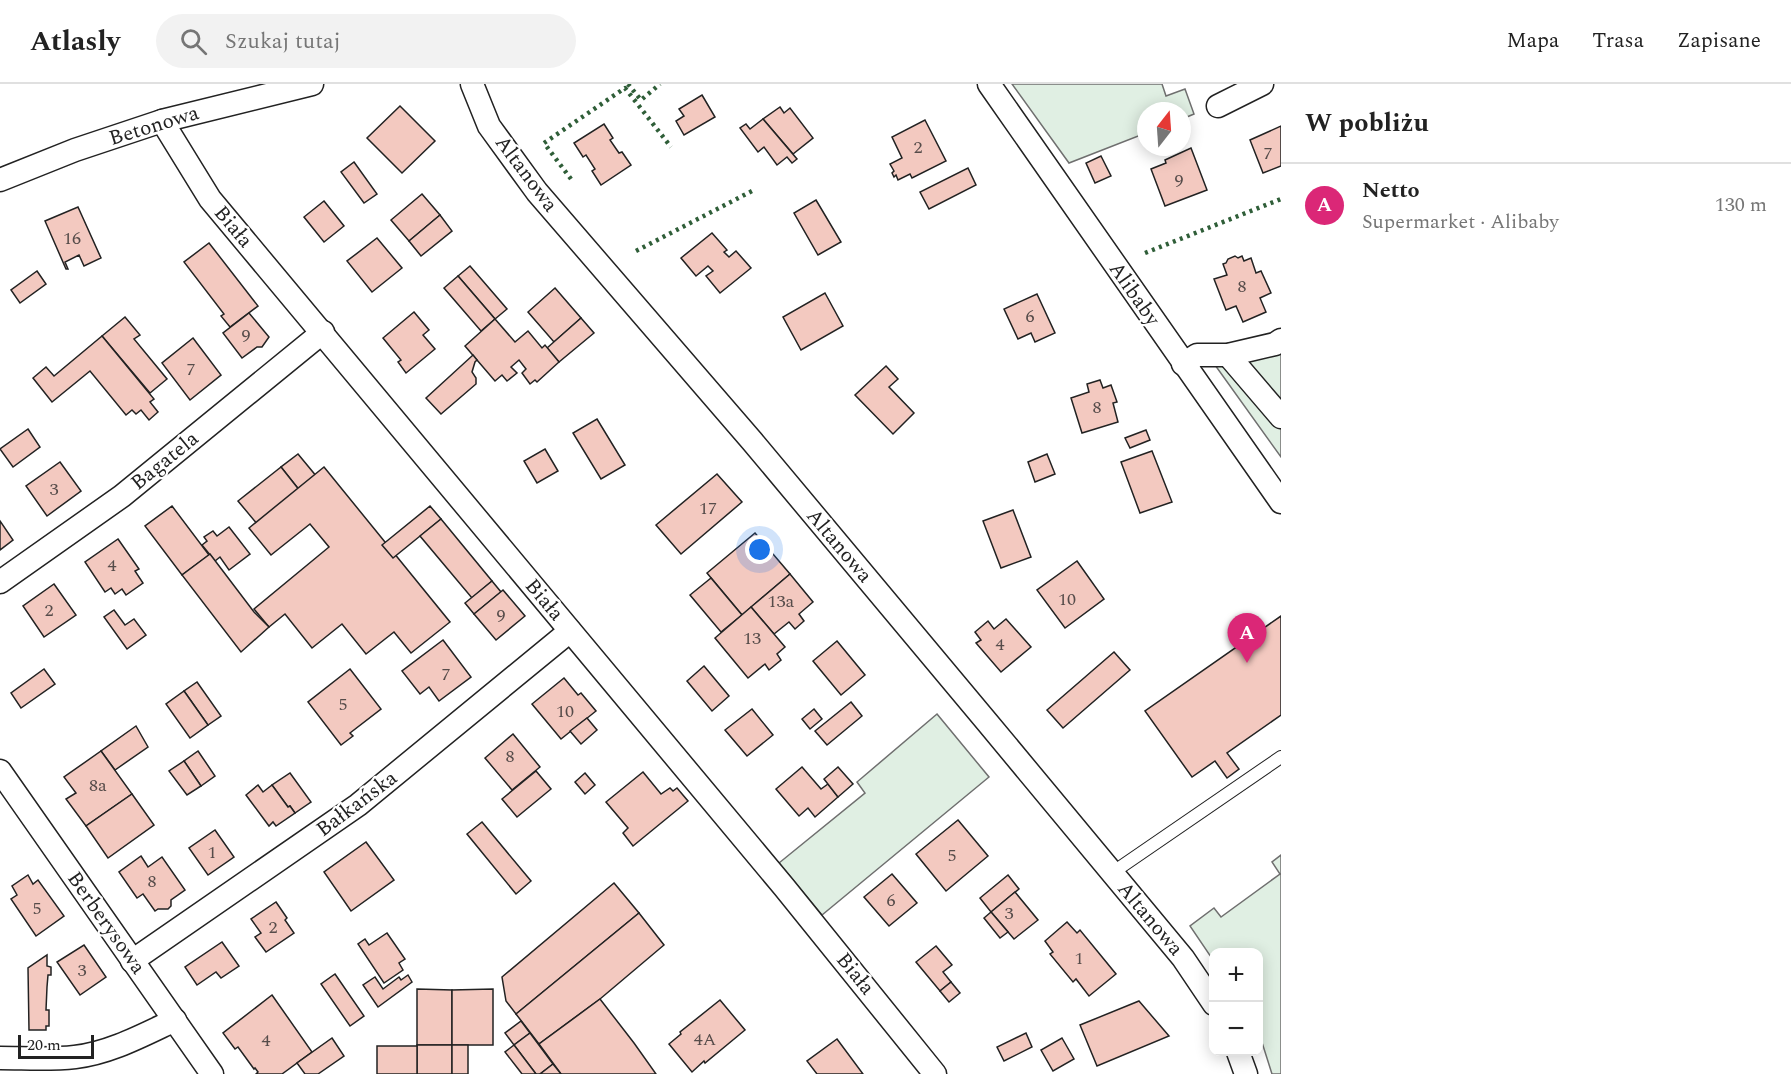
<!DOCTYPE html>
<html lang="pl">
<head>
<meta charset="utf-8">
<style>
  body { margin:0; font-family:Spectral,serif; background:#f2f2f2; color:#222 }
  .controls { position:absolute; right:18px; bottom:18px; display:grid; overflow:hidden; border-radius:12px; box-shadow:0 3px 15px #0003 }
  .controls button { width:54px; height:54px; display:grid; place-items:center; padding:0; border:0; border-bottom:2px solid #e0e0e0; background:#fff; color:#222; font:30px sans-serif }
  .compass { position:absolute; left:1137px; top:18px; width:54px; height:54px; border-radius:50%; background:#fff; box-shadow:0 3px 15px #0003; rotate:17deg }
  .scale { position:absolute; left:18px; bottom:15px; width:76px; box-sizing:border-box; padding-left:6px; border:3px solid #222; border-top:0; font-size:16px; line-height:21px; white-space:nowrap; color:#222; -webkit-text-stroke:4px #fff; paint-order:stroke }
  .you { position:absolute; left:760px; top:466px; width:21px; height:21px; margin:-15px; border:4px solid #fff; border-radius:50%; background:#1a73e8; box-shadow:0 0 0 9px #1a73e833 }
  .badge { display:grid; place-items:center; width:39px; height:39px; border-radius:50%; background:#db2777; color:#fff; font-size:20px; font-weight:700 }
  .pin { position:absolute; translate:-50% -50px; filter:drop-shadow(0 2px 3px #0008) }
  .pin::after { content:''; position:absolute; top:32px; width:21px; height:18px; background:inherit; clip-path:polygon(0 0,100% 0,50% 100%) }
  .list { margin:0; padding:0; list-style:none }
  h2 { display:flex; justify-content:space-between; align-items:center; height:78px; margin:0; padding:0 24px; font-size:26px }
  h2 small { font-size:20px; font-weight:400; color:#767676 }
  .list li { display:grid; grid-template-columns:39px 1fr auto; gap:18px; align-items:center; box-sizing:border-box; height:84px; padding:0 24px; border-top:2px solid #e0e0e0 }
  .list b { display:block; font-size:22px; white-space:nowrap }
  .list p { margin:0; font-size:20px; white-space:nowrap; color:#767676 }
  .list em { font-size:20px; font-style:normal; color:#767676 }
  .icon { flex:none; width:33px; height:33px; fill:none; stroke:currentColor; stroke-width:2; stroke-linecap:round; stroke-linejoin:round }
  .map { position:relative; flex:none; width:1281px; height:990px; overflow:hidden }
  header { display:flex; align-items:center; gap:36px; box-sizing:border-box; height:84px; padding:0 30px; background:#fff; border-bottom:2px solid #e0e0e0 }
  header strong { font-size:28px }
  nav { display:flex; gap:33px; margin-inline-start:auto; font-size:21px }
  .search { width:420px; height:54px; background:#f2f2f2; display:flex; align-items:center; gap:15px; box-sizing:border-box; padding:0 21px; border-radius:33px; color:#767676; font-size:22px }
  main { display:flex }
  aside { flex:1; background:#fff }
  .map>svg:first-child { display:block }
</style>
</head>
<body>
<header>
<strong>Atlasly</strong>
<div class="search"><svg class="icon" aria-label="search" viewBox="0 0 24 24"><circle cx="10" cy="10" r="6"/><path d="M15 15l6 6"/></svg>Szukaj tutaj</div>
<nav><a>Mapa</a><a>Trasa</a><a>Zapisane</a></nav>
</header>
<main>
<div class="map">
<svg width="1281" height="990" viewBox="0 0 1281 990">
  <rect width="100%" height="100%" fill="#fff"/>
  <g fill="#e0efe3" stroke="#6f6f6f" stroke-width="1.5">
    <polygon points="1012,0 1162,0 1166,12 1185,5 1194,30 1182,35 1182,27 1146,27 1146,49 1069,79"/>
    <polygon points="1281,268 1281,373 1215,281"/>
    <polygon points="937,630 989,693 822,831 779,779 865,709 857,698"/>
    <polygon points="1281,771 1281,990 1272,990 1259,949 1258,868 1214,868 1213,876 1190,842 1214,824 1221,833 1280,790 1272,778"/>
  </g>
  <g fill="#f3c9c0" stroke="#222" stroke-width="1.5">
    <polygon points="702,11 715,33 684,51 676,37 684,32 679,25"/>
    <polygon points="400,22 435,57 402,89 367,54"/>
    <polygon points="780,23 784,29 790,24 813,54 793,70 763,35"/>
    <polygon points="763,35 797,75 792,79 787,73 777,81 764,63 758,68 740,44 746,40 750,45"/>
    <polygon points="925,36 946,77 912,94 910,90 898,96 896,91 894,93 892,89 894,87 890,80 902,74 892,53"/>
    <polygon points="604,40 613,54 610,56 619,69 622,68 631,81 601,101 592,87 595,85 586,71 583,73 574,59"/>
    <polygon points="1281,42 1281,82 1263,89 1250,56"/>
    <polygon points="1191,64 1207,106 1165,122 1151,85 1166,79 1165,76"/>
    <polygon points="1101,72 1111,92 1095,99 1086,79"/>
    <polygon points="354,78 377,110 364,119 341,88"/>
    <polygon points="968,84 976,101 929,125 920,108"/>
    <polygon points="422,110 440,131 409,157 391,136"/>
    <polygon points="816,116 841,158 818,171 794,129"/>
    <polygon points="324,117 344,142 324,158 304,133"/>
    <polygon points="78,123 101,174 84,182 79,171 65,178 68,185 66,185 45,137"/>
    <polygon points="440,131 452,147 421,172 409,157"/>
    <polygon points="712,149 727,166 724,168 729,173 736,167 751,184 720,209 706,192 713,187 708,182 696,192 681,174"/>
    <polygon points="377,154 402,184 372,208 347,177"/>
    <polygon points="209,159 258,222 230,243 221,232 224,230 184,178"/>
    <polygon points="1235,172 1238,174 1242,172 1244,177 1251,174 1256,189 1261,187 1271,209 1260,214 1266,228 1243,238 1236,222 1226,226 1214,195 1227,191 1223,180 1226,179 1228,175"/>
    <polygon points="470,182 507,225 495,235 458,192"/>
    <polygon points="37,187 46,200 20,219 11,206"/>
    <polygon points="458,192 495,235 481,247 444,204"/>
    <polygon points="555,204 581,234 554,258 528,228"/>
    <polygon points="825,209 843,242 801,266 783,233"/>
    <polygon points="1037,210 1055,249 1035,258 1031,249 1018,255 1004,225"/>
    <polygon points="414,228 429,246 423,251 435,265 406,289 398,278 401,276 383,254"/>
    <polygon points="249,229 269,253 262,263 257,263 242,274 223,249"/>
    <polygon points="125,233 140,251 134,255 167,295 150,309 102,252"/>
    <polygon points="581,234 594,249 559,278 547,264"/>
    <polygon points="495,235 515,258 528,247 542,264 545,261 559,278 537,298 535,296 530,300 522,289 526,285 519,276 511,283 517,289 507,297 502,291 495,297 465,262"/>
    <polygon points="102,252 154,315 150,318 158,328 149,336 141,326 136,330 132,326 126,331 90,287 52,318 33,294 46,283 54,292"/>
    <polygon points="193,254 221,291 190,316 162,279"/>
    <polygon points="473,271 477,276 475,278 472,288 476,294 476,300 441,330 426,314"/>
    <polygon points="886,282 898,295 889,303 914,329 893,350 855,311"/>
    <polygon points="1100,296 1103,304 1111,301 1117,318 1113,319 1118,338 1082,349 1071,314 1089,308 1087,300"/>
    <polygon points="597,335 625,381 601,395 573,349"/>
    <polygon points="28,345 40,363 13,383 0,365"/>
    <polygon points="1146,346 1150,356 1130,364 1125,354"/>
    <polygon points="545,365 558,387 537,399 524,377"/>
    <polygon points="1152,367 1172,418 1140,429 1121,378"/>
    <polygon points="298,370 317,393 300,407 281,383"/>
    <polygon points="1047,370 1055,390 1035,398 1028,378"/>
    <polygon points="60,378 81,407 47,432 26,402"/>
    <polygon points="281,383 300,407 258,441 238,417"/>
    <polygon points="324,383 450,538 411,569 394,548 366,570 342,540 312,564 285,530 269,543 254,525 329,463 310,440 271,471 249,444"/>
    <polygon points="717,390 742,418 681,470 656,441"/>
    <polygon points="172,422 209,471 182,491 145,442"/>
    <polygon points="430,422 441,435 393,474 382,461"/>
    <polygon points="1013,426 1031,473 1001,484 983,437"/>
    <polygon points="441,435 492,497 472,514 420,452"/>
    <polygon points="0,437 13,456 0,466"/>
    <polygon points="229,443 250,470 229,486 220,473 215,477 202,461 207,457 204,453 213,447 217,452"/>
    <polygon points="755,449 790,490 742,531 707,489"/>
    <polygon points="118,455 139,485 135,487 143,499 126,511 122,505 115,510 111,504 105,508 85,478"/>
    <polygon points="210,470 254,528 269,543 241,568 182,491"/>
    <polygon points="1077,477 1104,515 1065,544 1037,506"/>
    <polygon points="790,490 813,518 799,530 804,537 795,545 789,538 774,550 751,523"/>
    <polygon points="711,494 742,531 721,548 690,511"/>
    <polygon points="492,497 501,508 474,530 465,519"/>
    <polygon points="54,500 76,531 44,553 23,522"/>
    <polygon points="503,506 525,532 496,556 474,530"/>
    <polygon points="751,523 785,563 777,570 781,576 769,586 765,580 748,594 715,554"/>
    <polygon points="114,526 125,541 134,535 146,551 127,565 104,533"/>
    <polygon points="1281,532 1281,631 1227,669 1239,685 1227,694 1215,677 1192,693 1145,627"/>
    <polygon points="1006,535 1031,563 1001,588 976,559 981,556 975,548 988,537 994,545"/>
    <polygon points="443,556 471,593 439,617 429,603 420,610 402,587"/>
    <polygon points="837,557 865,591 841,611 813,577"/>
    <polygon points="1114,568 1130,586 1063,644 1047,626"/>
    <polygon points="704,582 729,612 712,627 687,597"/>
    <polygon points="44,585 55,600 21,624 11,609"/>
    <polygon points="350,585 381,625 350,649 353,652 341,661 308,618"/>
    <polygon points="564,594 578,611 581,609 596,627 561,655 532,620"/>
    <polygon points="197,598 221,632 208,641 184,607"/>
    <polygon points="184,607 208,641 190,654 166,620"/>
    <polygon points="851,618 862,632 827,661 815,647"/>
    <polygon points="752,625 773,651 747,672 725,646"/>
    <polygon points="814,625 822,635 810,645 802,635"/>
    <polygon points="587,634 597,646 581,660 570,647"/>
    <polygon points="136,642 148,663 115,686 101,667"/>
    <polygon points="513,650 540,683 512,706 485,674"/>
    <polygon points="101,667 132,710 86,742 66,715 76,709 64,693"/>
    <polygon points="198,667 215,692 201,702 184,677"/>
    <polygon points="184,677 201,702 187,711 169,687"/>
    <polygon points="802,683 821,705 828,700 838,713 815,733 808,724 799,732 776,705"/>
    <polygon points="838,683 853,700 838,713 824,695"/>
    <polygon points="536,687 551,705 517,733 502,715"/>
    <polygon points="643,688 661,710 670,704 673,707 677,704 688,717 633,762 623,749 628,744 606,718"/>
    <polygon points="290,689 311,718 295,729 290,722 288,723 272,701"/>
    <polygon points="585,689 595,701 585,710 575,698"/>
    <polygon points="258,701 263,708 272,701 288,723 290,722 295,729 276,742 273,738 269,742 246,711"/>
    <polygon points="132,710 154,741 108,774 86,742"/>
    <polygon points="958,736 988,772 946,807 916,770"/>
    <polygon points="482,738 531,797 516,810 467,750"/>
    <polygon points="215,746 234,773 208,791 189,764"/>
    <polygon points="366,758 394,796 351,827 324,788"/>
    <polygon points="141,772 148,783 162,773 185,806 171,816 171,822 168,825 158,825 155,827 143,810 137,814 119,788"/>
    <polygon points="892,790 917,819 889,842 864,813"/>
    <polygon points="28,791 33,800 38,796 64,832 36,852 11,815 17,811 12,802"/>
    <polygon points="1008,791 1019,805 991,828 980,814"/>
    <polygon points="614,799 639,829 516,930 506,917 502,893"/>
    <polygon points="1015,808 1038,836 1014,855 991,828"/>
    <polygon points="276,818 287,834 285,836 294,849 266,868 255,853 261,849 251,835"/>
    <polygon points="991,828 1008,848 1000,854 984,834"/>
    <polygon points="639,829 664,861 600,915 539,960 516,930"/>
    <polygon points="1067,838 1077,849 1080,846 1116,890 1089,912 1076,895 1073,898 1050,870 1053,868 1045,857"/>
    <polygon points="387,849 405,875 399,879 403,886 384,899 358,860 365,855 369,861"/>
    <polygon points="222,858 239,882 221,894 216,888 197,901 185,883"/>
    <polygon points="84,861 106,893 80,911 57,878"/>
    <polygon points="936,862 952,881 943,888 951,898 940,907 916,878"/>
    <polygon points="47,871 47,882 51,883 51,891 48,891 47,903 46,926 49,926 49,942 46,942 46,946 29,946 28,884"/>
    <polygon points="335,890 364,932 350,942 321,900"/>
    <polygon points="408,891 412,898 378,923 363,901 375,893 383,905 399,893 401,896"/>
    <polygon points="951,898 960,909 949,918 940,907"/>
    <polygon points="417,905 452,906 452,961 417,961"/>
    <polygon points="493,905 493,961 452,961 452,906"/>
    <polygon points="272,911 312,968 282,990 256,990 258,988 255,984 254,985 238,963 235,965 223,949"/>
    <polygon points="600,915 634,959 656,990 561,990 539,960"/>
    <polygon points="720,916 745,946 705,979 704,977 692,988 669,960 681,950 680,948"/>
    <polygon points="1139,917 1169,952 1097,982 1080,941"/>
    <polygon points="521,937 530,949 514,961 505,949"/>
    <polygon points="530,949 553,980 540,990 536,990 514,961"/>
    <polygon points="1026,949 1032,963 1004,977 997,963"/>
    <polygon points="332,954 344,972 318,990 305,990 297,979"/>
    <polygon points="1062,954 1074,975 1053,987 1041,966"/>
    <polygon points="837,955 863,990 817,990 807,977"/>
    <rect x="417" y="961" width="35" height="29"/>
    <rect x="452" y="961" width="16" height="29"/>
    <polygon points="514,961 536,990 522,990 519,986 505,968"/>
    <rect x="377" y="962" width="40" height="28"/>
    <polygon points="553,980 561,990 540,990"/>
  </g>
  <g fill="none" stroke-linecap="round" stroke-linejoin="round">
    <g stroke="#222" stroke-width="14">
      <polyline id="lane" points="1112,789 1281,673"/>
    </g>
    <g stroke="#222" stroke-width="25">
      <g id="street">
        <polyline points="472,0 489,42 537,108 752,357 987,638 1183,874 1214,920"/>
        <polyline points="989,0 1281,418"/>
        <polyline points="1218,22 1262,0"/>
        <polyline points="162,37 210,115 784,803 935,990"/>
        <polyline points="0,96 75,66 162,37 312,0"/>
        <polyline points="1228,271 1281,333"/>
        <polyline points="1183,280 1197,271 1228,271 1275,260 1281,256"/>
        <polyline points="0,498 122,412 323,248"/>
        <polyline points="0,687 212,990"/>
        <polyline points="132,877 358,721 570,547"/>
        <polyline points="1238,968 1246,990"/>
        <path d="M0 974C25 974 50 976 75 973 110 969 143 951 175 936"/>
      </g>
    </g>
    <use href="#lane" stroke="#fff" stroke-width="12"/>
    <use href="#street" stroke="#fff" stroke-width="22"/>
    <g stroke="#2f5e38" stroke-width="4.5" stroke-dasharray="3 4.5" stroke-linecap="butt">
      <polyline points="628,0 641,16 660,0"/>
      <polyline points="571,95 544,59 625,4 671,63"/>
      <polyline points="636,167 752,107"/>
      <polyline points="1145,169 1281,115"/>
    </g>
  </g>
  <g text-anchor="middle" dominant-baseline="central" stroke-width="4.5" stroke-linejoin="round" paint-order="stroke">
    <g font-size="18" fill="#564c4a">
      <text x="918" y="63">2</text>
      <text x="1268" y="69">7</text>
      <text x="1179" y="96">9</text>
      <text x="72" y="154">16</text>
      <text x="1242" y="202">8</text>
      <text x="1030" y="232">6</text>
      <text x="246" y="251">9</text>
      <text x="191" y="285">7</text>
      <text x="1097" y="323">8</text>
      <text x="54" y="405">3</text>
      <text x="708" y="424">17</text>
      <text x="112" y="481">4</text>
      <text x="1067" y="515">10</text>
      <text x="781" y="517">13a</text>
      <text x="49" y="526">2</text>
      <text x="501" y="531">9</text>
      <text x="752" y="554">13</text>
      <text x="1000" y="560">4</text>
      <text x="446" y="590">7</text>
      <text x="343" y="620">5</text>
      <text x="565" y="627">10</text>
      <text x="510" y="672">8</text>
      <text x="98" y="701">8a</text>
      <text x="212" y="768">1</text>
      <text x="952" y="771">5</text>
      <text x="152" y="797">8</text>
      <text x="891" y="816">6</text>
      <text x="37" y="824">5</text>
      <text x="1009" y="829">3</text>
      <text x="273" y="843">2</text>
      <text x="1079" y="874">1</text>
      <text x="82" y="886">3</text>
      <text x="705" y="955">4A</text>
      <text x="266" y="956">4</text>
    </g>
    <g font-size="21" fill="#222" stroke="#fff">
      <text transform="translate(154 42) rotate(-17)">Betonowa</text>
      <text transform="translate(526 90) rotate(53)">Altanowa</text>
      <text transform="translate(233 143) rotate(50)">Biała</text>
      <text transform="translate(1134 210) rotate(55)">Alibaby</text>
      <text transform="translate(165 377) rotate(-39)">Bagatela</text>
      <text transform="translate(839 462) rotate(50)">Altanowa</text>
      <text transform="translate(544 516) rotate(50)">Biała</text>
      <text transform="translate(357 720) rotate(-37)">Bałkańska</text>
      <text transform="translate(1150 835) rotate(50)">Altanowa</text>
      <text transform="translate(106 839) rotate(55)">Berberysowa</text>
      <text transform="translate(855 890) rotate(51)">Biała</text>
    </g>
  </g>
</svg>
<div class="controls">
<button>+</button>
<button>−</button>
</div>
<svg class="compass" viewBox="-18 -18 36 36"><path d="M0-13l5 13h-10z" fill="#e53935"/><path d="M0 13l5-13h-10z" fill="#767676"/></svg>
<div class="scale">20 m</div>
<div class="you"></div>
<div class="pin badge" style="left:1247px;top:579px">A</div>
</div>
<aside>
<h2>W pobliżu<small></small></h2>
<ul class="list">
<li><span class="badge">A</span><div><b>Netto</b><p>Supermarket · Alibaby</p></div><em>130 m</em></li>
</ul>
</aside>
</main>
</body>
</html>
